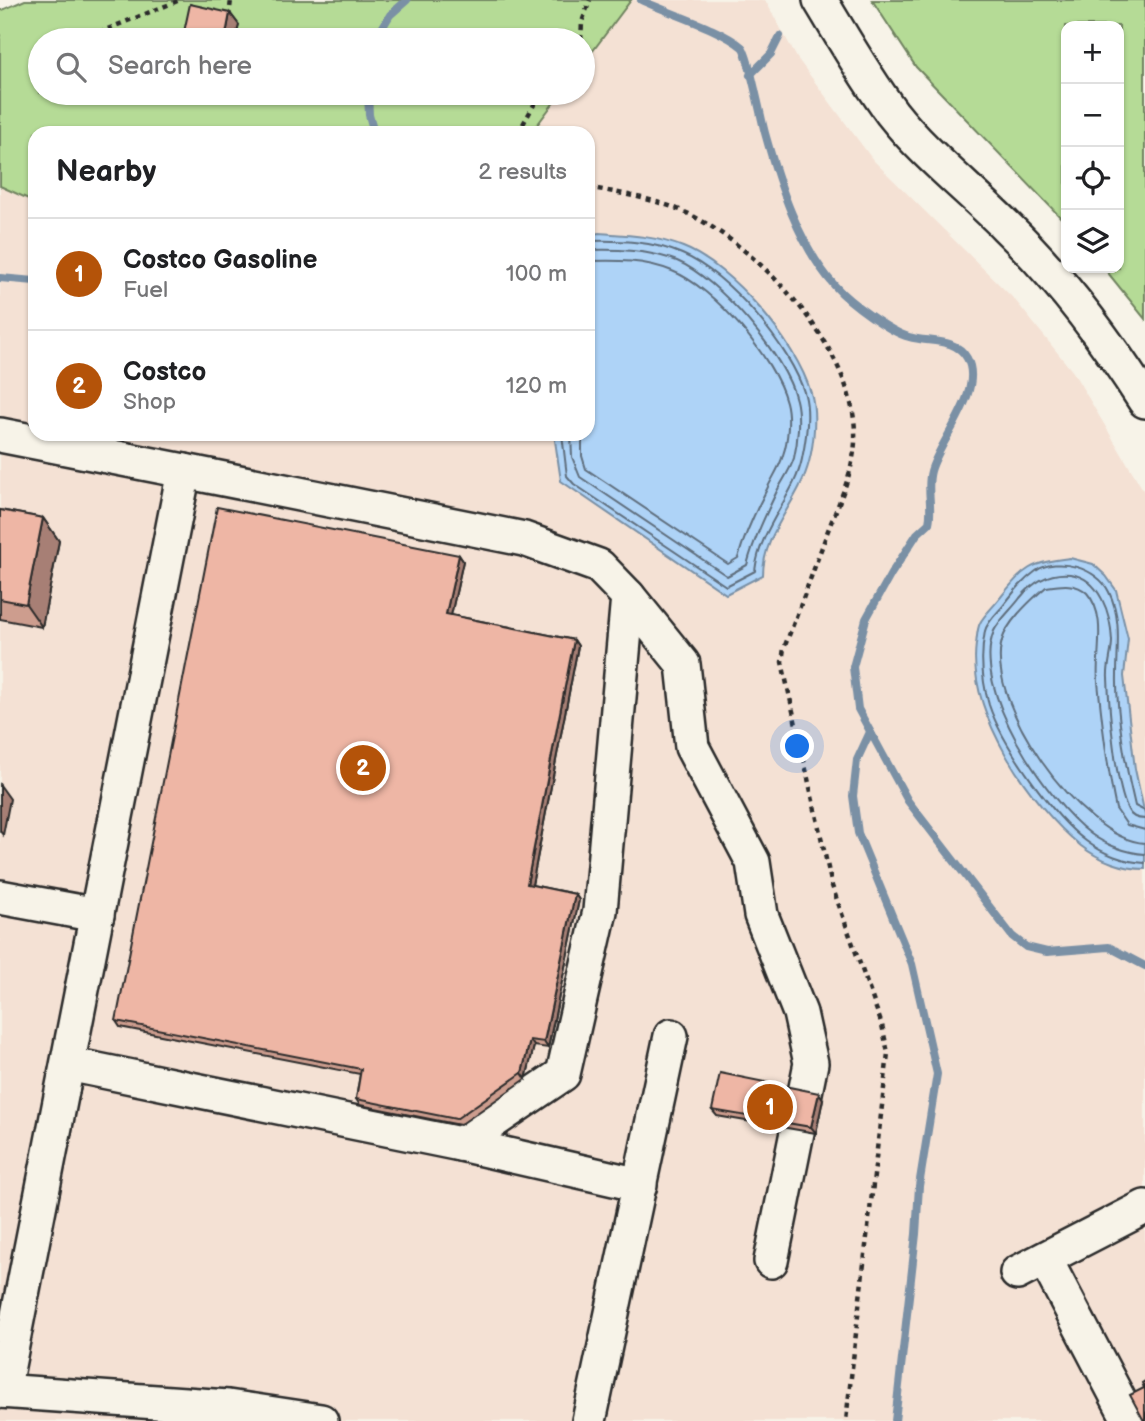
<!DOCTYPE html>
<html lang="en">
<head>
<meta charset="utf-8">
<style>
  body { margin:0; font-family:"Balsamiq Sans",sans-serif; background:#f2f2f2; color:#202124 }
  .controls { position:absolute; right:21px; top:21px; display:grid; overflow:hidden; border-radius:14px; box-shadow:0 2px 5px #0004 }
  .controls button { width:63px; height:63px; display:grid; place-items:center; padding:0; border:0; border-bottom:2px solid #e0e0e0; background:#fff; color:#202124; font:35px sans-serif }
  .you { position:absolute; left:798px; top:747px; width:24px; height:24px; margin:-18px; border:5px solid #fff; border-radius:50%; background:#1a73e8; box-shadow:0 0 0 10px #1a73e833 }
  .badge { display:grid; place-items:center; width:46px; height:46px; border-radius:50%; background:#b45309; color:#fff; font-size:23px; font-weight:700 }
  .pin { position:absolute; translate:-50% -50%; border:4px solid #fff; box-shadow:0 2px 7px #0006 }
  .list { margin:0; padding:0; list-style:none }
  h2 { display:flex; justify-content:space-between; align-items:center; height:91px; margin:0; padding:0 28px; font-size:30px }
  h2 small { font-size:23px; font-weight:400; color:#757577 }
  .list li { display:grid; grid-template-columns:46px 1fr auto; gap:21px; align-items:center; box-sizing:border-box; height:112px; padding:0 28px; border-top:2px solid #e0e0e0 }
  .list b { display:block; font-size:26px; white-space:nowrap }
  .list p { margin:0; font-size:23px; white-space:nowrap; color:#757577 }
  .list em { font-size:23px; font-style:normal; color:#757577 }
  .icon { flex:none; width:38px; height:38px; fill:none; stroke:currentColor; stroke-width:2; stroke-linecap:round; stroke-linejoin:round }
  .map { position:relative; flex:none; width:1145px; height:1421px; overflow:hidden }
  .search { position:absolute; background:#fff; box-shadow:0 2px 5px #0004; left:28px; top:28px; width:567px; height:77px; display:flex; align-items:center; gap:18px; box-sizing:border-box; padding:0 24px; border-radius:38px; color:#757577; font-size:26px }
  .panel { position:absolute; background:#fff; box-shadow:0 2px 5px #0004; left:28px; top:126px; width:567px; height:315px; border-radius:21px }
  .map>svg:first-child { display:block }
</style>
</head>
<body>
<div class="map">
<svg width="1145" height="1421" viewBox="0 0 1145 1421">
  <rect width="100%" height="100%" fill="#f7f3e8"/>
  <filter id="ink" filterUnits="userSpaceOnUse"><feTurbulence type="fractalNoise" baseFrequency=".0143" numOctaves="2"/><feDisplacementMap in="SourceGraphic" scale="14" xChannelSelector="R" yChannelSelector="G"/><feConvolveMatrix kernelMatrix="1 2 1 2 8 2 1 2 1" color-interpolation-filters="sRGB"/></filter>
  <g filter="url(#ink)">
    <polygon fill="#f4e1d4" points="631,0 765,0 797,58 873,160 1015,300 1073,372 1145,493 1145,1421 0,1421 0,186 35,202 35,434 588,434 588,133 531,133 561,93 583,93 583,64"/>
    <g fill="#b5db96" stroke="#708360" stroke-width="2">
      <polygon points="25,0 631,0 583,64 583,40 40,40 40,93 561,93 531,133 35,133 35,202 0,186 0,11"/>
      <polygon points="872,0 1145,0 1145,319 1104,268 1119,268 1119,26 1066,26 1066,223 916,67"/>
    </g>
    <g fill="#aed3f7" stroke="#7a90a5" stroke-width="2">
      <path d="M599 233C628 235 656 236 683 247 732 266 796 342 811 393 817 412 814 443 809 462 799 502 763 532 763 575L726 594 561 481 554 434H588V235Z"/>
      <path d="M1070 558 1093 564 1106 576 1116 590 1128 639 1124 676 1135 769 1145 815V869C1123 869 1099 860 1081 846 1030 805 967 712 976 644 977 638 977 629 980 623 984 615 994 606 1000 598 1025 567 1030 563 1070 558Z"/>
    </g>
    <g fill="none" stroke-linecap="round" stroke-linejoin="round">
      <g stroke="#5f6e7d" stroke-width="2">
        <path d="M562 434 567 476 574 484 726 586 755 571C760 527 795 495 802 459 806 440 810 414 805 395 791 347 728 273 682 254 652 241 620 240 588 241"/>
        <path d="M571 434 572 457 580 477 727 576 747 565C754 539 765 516 777 491 782 481 791 469 794 458 798 441 800 416 796 400 786 356 718 278 677 261 648 250 618 249 588 250"/>
        <path d="M582 434V456L586 469 728 564 738 558C745 533 755 512 767 489 772 478 780 467 783 455 788 441 790 417 786 402 775 359 714 287 672 271 645 260 617 260 588 261"/>
        <path d="M1145 811 1135 806C1126 770 1116 712 1117 675 1117 646 1122 619 1109 592 1098 568 1057 556 1036 571 1022 581 1013 593 1003 606 997 613 987 622 985 631 980 656 982 681 989 705 1002 744 1053 817 1086 841 1103 854 1125 862 1145 863"/>
        <path d="M1145 819C1138 819 1131 817 1128 810 1115 785 1109 707 1108 678 1107 666 1112 653 1112 641 1111 614 1100 578 1070 574 1049 572 1033 582 1020 598 1013 608 999 620 994 631 970 689 1047 801 1091 834 1106 845 1127 853 1145 854"/>
        <path d="M1145 830 1127 825 1116 809C1107 767 1102 724 1098 682 1095 654 1108 617 1087 593 1076 582 1060 585 1046 587 1032 599 1011 618 1004 635 978 695 1082 841 1145 843"/>
      </g>
      <g stroke="#7a90a5" stroke-width="8">
        <path d="M641 0C668 13 721 29 742 47 748 52 761 118 765 133 779 184 799 246 835 286 849 302 890 332 909 337 929 343 955 337 967 358 985 391 939 441 931 471 926 489 933 506 929 523L917 534 891 574 866 619 853 667 858 709 908 801 1012 936 1026 947 1047 952 1109 947 1145 966"/>
        <polyline points="375,40 390,15 407,0"/>
        <polyline points="750,75 771,54 780,36"/>
        <polyline points="368,93 369,115 374,133"/>
        <polyline points="0,278 35,281"/>
        <polyline points="870,732 857,760 853,796 858,833 912,964 937,1074 919,1186 916,1234 895,1421"/>
      </g>
      <g stroke="#2b2b2b" stroke-width="38">
        <g id="minor">
          <path d="M820 0C843 38 865 77 892 113 925 155 968 188 1006 226 1060 278 1105 338 1145 401"/>
          <polyline points="0,435 184,471"/>
          <polyline points="628,596 683,664 692,747 753,862 761,915 800,1013 811,1063 771,1261"/>
          <polyline points="0,897 97,915"/>
          <polyline points="460,1144 640,1185"/>
          <polyline points="1045,1259 1130,1421"/>
          <polyline points="1017,1273 1145,1207"/>
          <polyline points="0,1391 228,1407 321,1421"/>
          <polyline points="3,1391 184,471 524,539 599,566 628,596 600,911 563,1074 460,1144 68,1064"/>
          <polyline points="589,1421 671,1036"/>
        </g>
      </g>
      <g stroke="#2b2b2b" stroke-width="4.5" stroke-dasharray="5 5" stroke-linecap="butt">
        <polyline points="229,17 231,0"/>
        <polyline points="80,40 180,0"/>
        <polyline points="581,40 582,22 590,0"/>
        <polyline points="518,133 535,103 546,93"/>
        <path d="M588 187C622 194 659 199 691 215 765 253 859 354 855 442 853 474 838 504 827 533 813 572 799 610 784 648L782 662 832 886 882 1025 888 1053 846 1421"/>
      </g>
      <use href="#minor" stroke="#f7f3e8" stroke-width="33"/>
    </g>
    <g fill="#cd9d8e" stroke="#2b2b2b" stroke-width="2">
      <polygon points="230,13 239,25 235,40 189,40 184,32"/>
      <polygon points="0,510 43,518 59,541 42,627 0,619"/>
      <polygon points="459,555 463,561 451,615 574,640 578,646 532,885 575,894 579,900 548,1048 534,1046 526,1079 460,1125 360,1105 356,1099 360,1074 120,1027 116,1021"/>
      <polygon points="823,1099 816,1133 717,1116 712,1110"/>
    </g>
    <g fill="#a77f74" stroke="#2b2b2b" stroke-width="2">
      <polygon points="230,13 239,25 235,40 225,40"/>
      <polygon points="43,518 59,541 42,627 26,604"/>
      <polygon points="459,555 463,561 450,620 446,614"/>
      <polygon points="574,640 578,646 531,890 527,884"/>
      <polygon points="0,785 10,799 3,835 0,831"/>
      <polygon points="575,894 579,900 548,1048 544,1042"/>
      <polygon points="530,1040 534,1046 526,1079 522,1073"/>
      <polygon points="819,1093 823,1099 816,1133 811,1127"/>
    </g>
    <g fill="#eeb6a5" stroke="#2b2b2b" stroke-width="2">
      <polygon points="190,4 230,13 225,40 220,40 184,32"/>
      <polygon points="217,507 459,555 446,614 574,640 527,884 575,894 544,1042 530,1040 522,1073 456,1119 356,1099 361,1069 116,1021"/>
      <polygon points="0,510 43,518 26,604 0,599"/>
      <polygon points="720,1073 819,1093 811,1127 712,1110"/>
      <polygon points="1145,1381 1145,1421 1144,1421 1130,1395 1144,1388 1142,1383"/>
    </g>
  </g>
</svg>
<div class="controls">
<button>+</button>
<button>−</button>
<button><svg class="icon" aria-label="locate" viewBox="0 0 24 24"><circle cx="12" cy="12" r="6"/><path d="M12 2v4M12 18v4M2 12h4M18 12h4"/></svg></button>
<button><svg class="icon" aria-label="layers" viewBox="0 0 24 24"><path d="M12 4l9 5-9 5-9-5zM3 14l9 5 9-5"/></svg></button>
</div>
<div class="you"></div>
<div class="pin badge" style="left:770px;top:1107px">1</div>
<div class="pin badge" style="left:363px;top:768px">2</div>
<div class="search"><svg class="icon" aria-label="search" viewBox="0 0 24 24"><circle cx="10" cy="10" r="6"/><path d="M15 15l6 6"/></svg>Search here</div>
<section class="panel">
<h2>Nearby<small>2 results</small></h2>
<ul class="list">
<li><span class="badge">1</span><div><b>Costco Gasoline</b><p>Fuel</p></div><em>100 m</em></li>
<li><span class="badge">2</span><div><b>Costco</b><p>Shop</p></div><em>120 m</em></li>
</ul>
</section>
</div>
</body>
</html>
